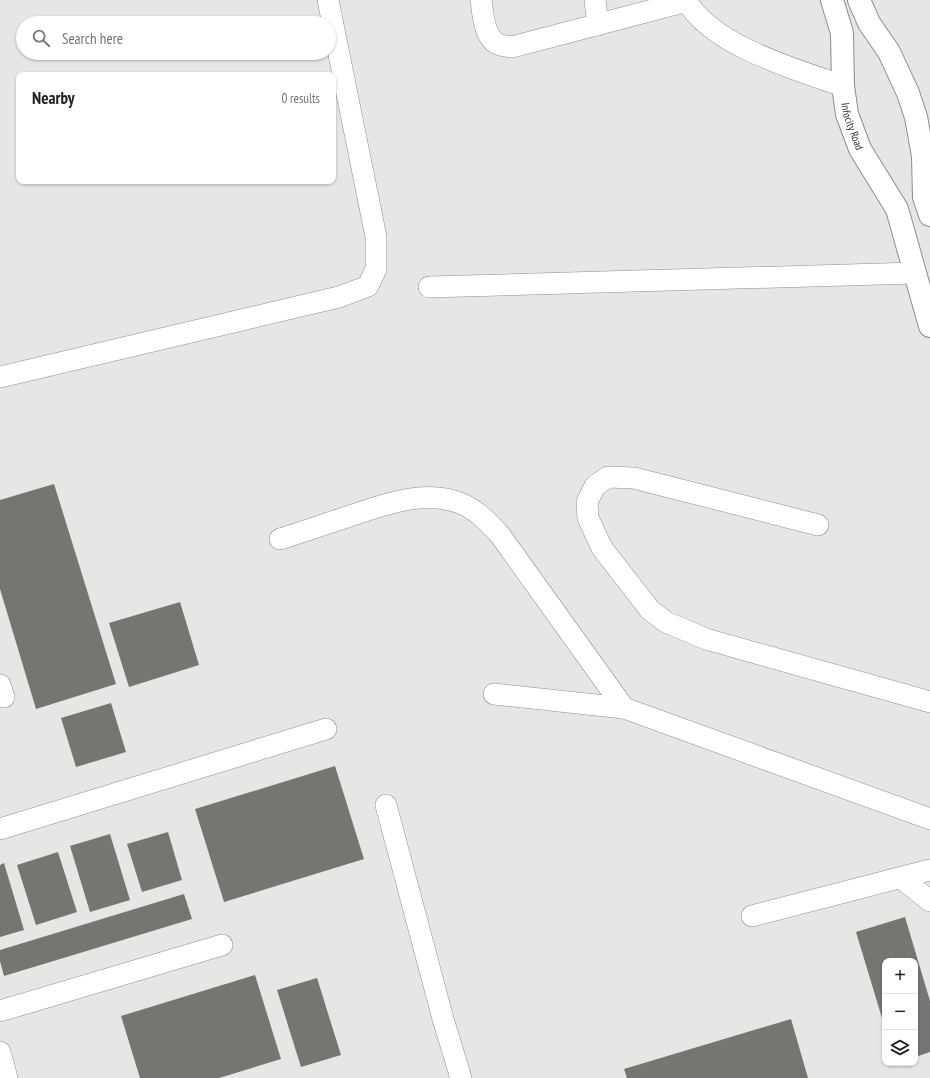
<!DOCTYPE html>
<html lang="en">
<head>
<meta charset="utf-8">
<style>
  body { margin:0; font-family:"PT Sans Narrow",sans-serif; background:#f2f2f2; color:#202124 }
  .controls { position:absolute; right:12px; bottom:12px; display:grid; overflow:hidden; border-radius:8px; box-shadow:0 1px 3px #0004 }
  .controls button { width:36px; height:36px; display:grid; place-items:center; padding:0; border:0; border-bottom:1px solid #e0e0e0; background:#fff; color:#202124; font:20px sans-serif }
  .list { margin:0; padding:0; list-style:none }
  h2 { display:flex; justify-content:space-between; align-items:center; height:52px; margin:0; padding:0 16px; font-size:17px }
  h2 small { font-size:13px; font-weight:400; color:#757577 }
  .icon { flex:none; width:22px; height:22px; fill:none; stroke:currentColor; stroke-width:2; stroke-linecap:round; stroke-linejoin:round }
  .map { position:relative; flex:none; width:930px; height:1078px; overflow:hidden }
  .search { position:absolute; background:#fff; box-shadow:0 1px 3px #0004; left:16px; top:16px; width:320px; height:44px; display:flex; align-items:center; gap:10px; box-sizing:border-box; padding:0 14px; border-radius:22px; color:#757577; font-size:15px }
  .panel { position:absolute; background:#fff; box-shadow:0 1px 3px #0004; left:16px; top:72px; width:320px; height:112px; border-radius:8px }
  .map>svg:first-child { display:block }
</style>
</head>
<body>
<div class="map">
<svg width="930" height="1078" viewBox="0 0 930 1078">
  <rect width="100%" height="100%" fill="#e8e6e4"/>
  <g fill="#767572">
    <polygon points="54,484 116,684 36,709 0,589 0,500"/>
    <polygon points="180,602 199,665 129,687 109,623"/>
    <polygon points="111,703 126,752 76,767 61,718"/>
    <polygon points="335,766 364,859 224,902 195,809"/>
    <polygon points="168,832 182,880 142,892 127,844"/>
    <polygon points="110,834 130,900 90,912 70,846"/>
    <polygon points="58,852 77,912 36,925 17,865"/>
    <polygon points="4,863 24,930 0,937 0,865"/>
    <polygon points="184,894 192,919 4,976 0,961 0,950"/>
    <polygon points="905,917 930,1001 930,1052 915,1057 915,961 885,961 885,1028 856,932"/>
    <polygon points="255,975 281,1059 219,1078 140,1078 121,1016"/>
    <polygon points="317,978 341,1055 301,1067 277,990"/>
    <polygon points="791,1019 808,1078 627,1078 624,1069"/>
  </g>
  <g fill="none" stroke-linecap="round" stroke-linejoin="round">
    <g stroke="#8e8d8a" stroke-width="22">
      <g id="minor">
        <path d="M481 0C483 14 484 40 500 45 503 46 508 46 512 47L687 1"/>
        <polyline points="595,0 598,25"/>
        <path d="M686 0C712 46 795 69 843 86"/>
        <polyline points="429,287 915,273"/>
        <polyline points="0,377 339,297 368,286 376,269 376,237 328,0"/>
        <polyline points="818,525 634,478 608,477 595,486 587,502 588,518 602,548 650,610 666,622 706,639 930,702"/>
        <path d="M280 539C303 532 325 524 347 517 383 505 423 489 460 503 476 509 489 523 500 535L624 708 930 819"/>
        <polyline points="0,685 4,697"/>
        <polyline points="494,694 624,708"/>
        <polyline points="386,805 443,1019 461,1078"/>
        <polyline points="0,829 326,729"/>
        <polyline points="901,878 930,901"/>
        <polyline points="752,916 930,870"/>
        <polyline points="0,1011 222,945"/>
        <polyline points="0,1052 7,1078"/>
      </g>
    </g>
    <g stroke="#8e8d8a" stroke-width="24">
      <g id="major">
        <path id="s1" d="M832 0 842 33 843 86 847 114 860 149 897 209 930 326"/>
        <polyline points="859,0 869,23 889,52 908,93 916,117 923,156 924,197 930,215"/>
      </g>
    </g>
    <use href="#minor" stroke="#fff" stroke-width="21"/>
    <use href="#major" stroke="#fff" stroke-width="22"/>
  </g>
  <g text-anchor="middle" dominant-baseline="central" stroke-width="4" stroke-linejoin="round" paint-order="stroke">
    <g font-size="11" fill="#2f2f2e" stroke="#fff">
      <text stroke="none"><textPath href="#s1" startOffset="129">Infocity Road</textPath></text>
    </g>
  </g>
</svg>
<div class="controls">
<button>+</button>
<button>−</button>
<button><svg class="icon" aria-label="layers" viewBox="0 0 24 24"><path d="M12 4l9 5-9 5-9-5zM3 14l9 5 9-5"/></svg></button>
</div>
<div class="search"><svg class="icon" aria-label="search" viewBox="0 0 24 24"><circle cx="10" cy="10" r="6"/><path d="M15 15l6 6"/></svg>Search here</div>
<section class="panel">
<h2>Nearby<small>0 results</small></h2>
<ul class="list">
</ul>
</section>
</div>
</body>
</html>
